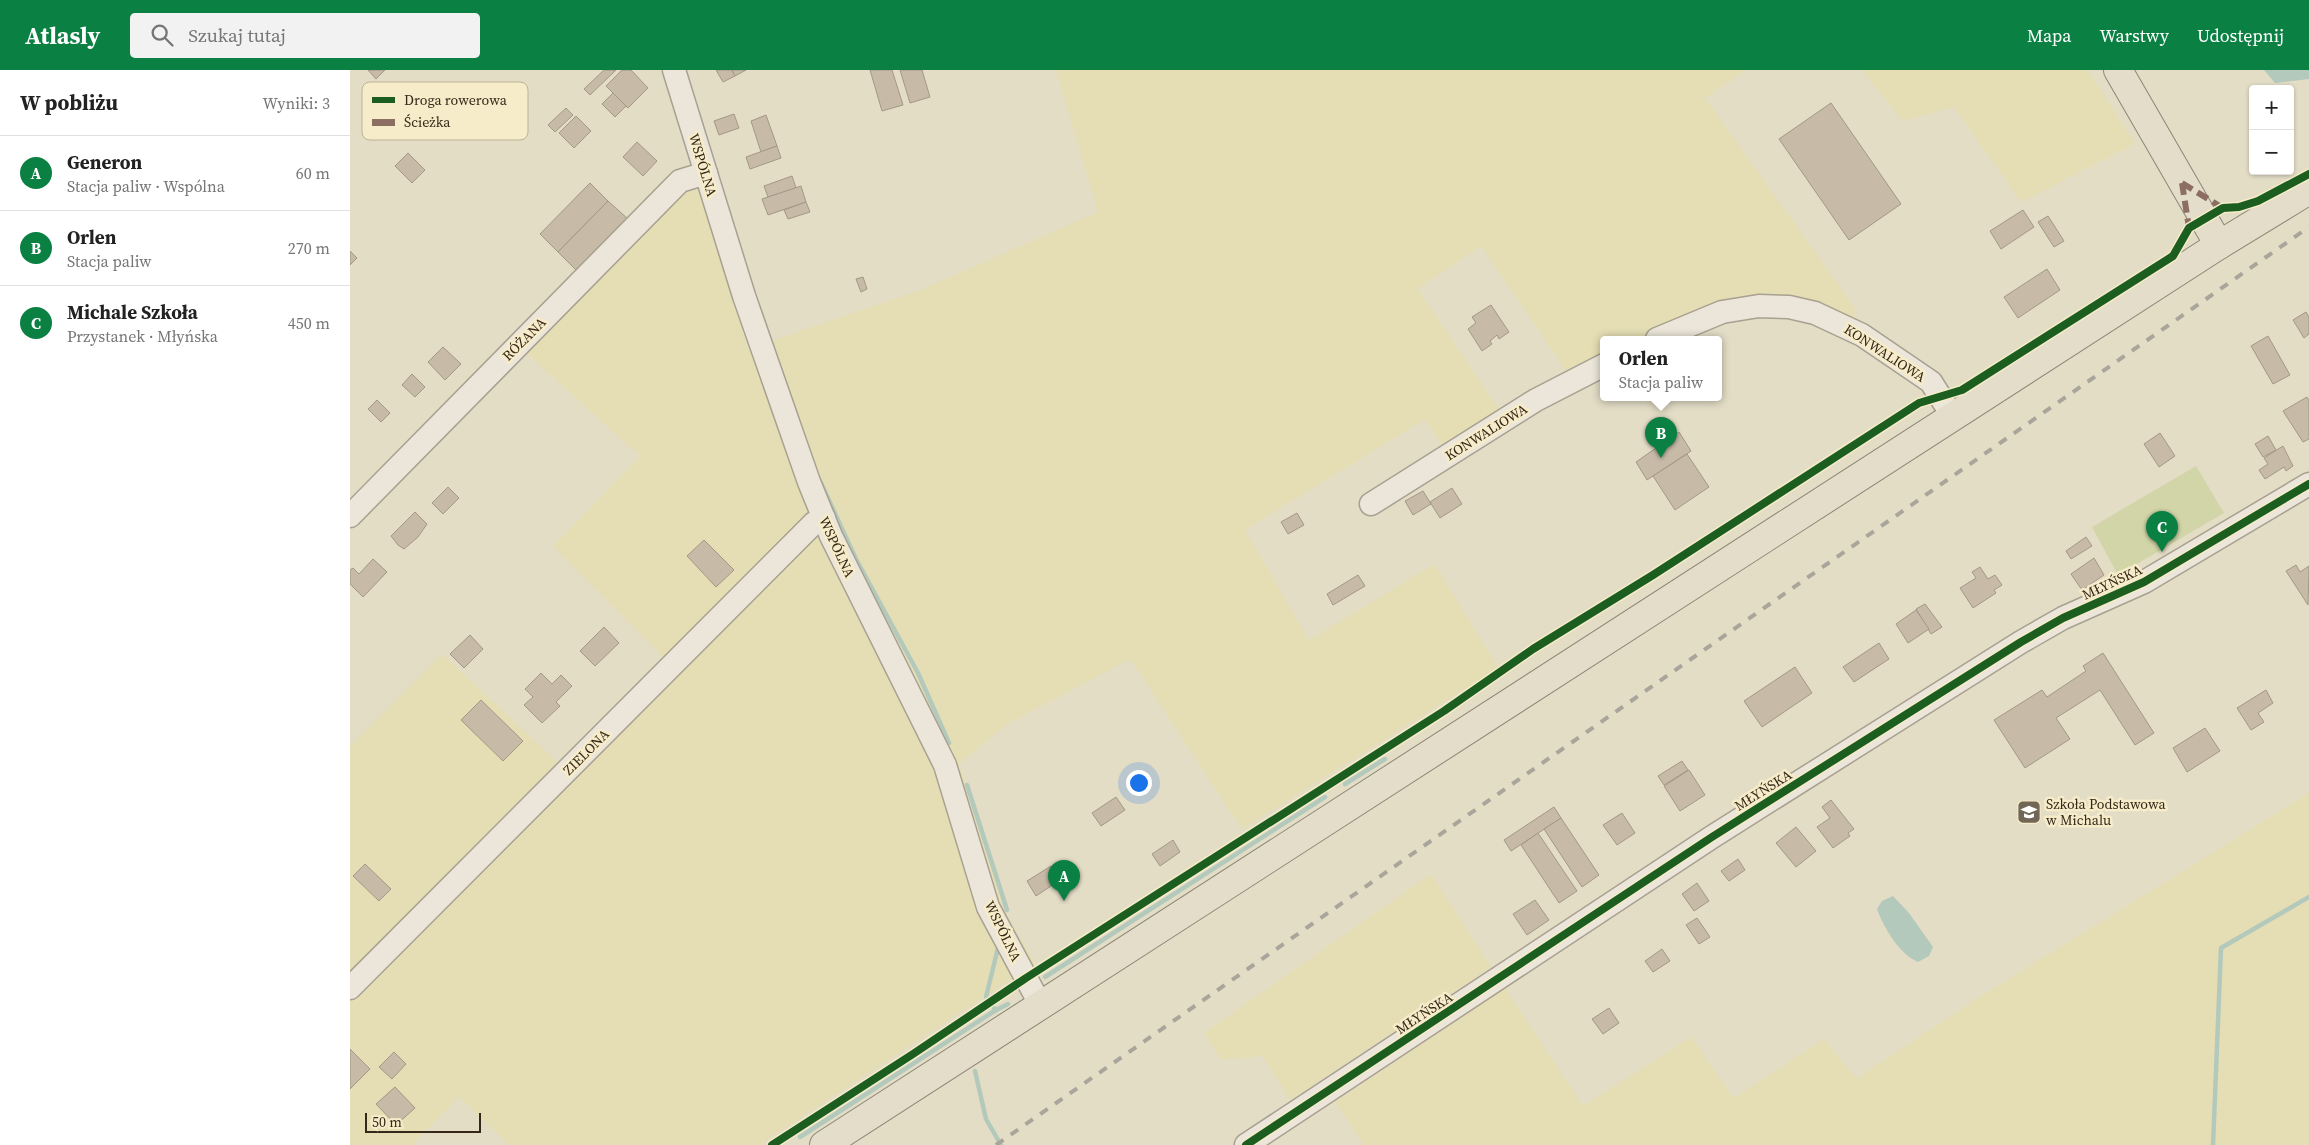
<!DOCTYPE html>
<html lang="pl">
<head>
<meta charset="utf-8">
<style>
  body { margin:0; font-family:"Source Serif 4",serif; background:#f2f2f2; color:#222 }
  .controls { position:absolute; right:15px; top:15px; display:grid; overflow:hidden; border-radius:5px; box-shadow:0 1px 4px #0004 }
  .controls button { width:45px; height:45px; display:grid; place-items:center; padding:0; border:0; border-bottom:1px solid #e0e0e0; background:#fff; color:#222; font:25px sans-serif }
  .scale { position:absolute; left:15px; bottom:12px; width:116px; box-sizing:border-box; padding-left:5px; border:2px solid #352819; border-top:0; font-size:14px; line-height:18px; white-space:nowrap; color:#352819; -webkit-text-stroke:4px #f7ecc9; paint-order:stroke }
  .you { position:absolute; left:788px; top:712px; width:18px; height:18px; margin:-12px; border:4px solid #fff; border-radius:50%; background:#1a73e8; box-shadow:0 0 0 8px #1a73e833 }
  .badge { display:grid; place-items:center; width:32px; height:32px; border-radius:50%; background:#0b8043; color:#fff; font-size:16px; font-weight:700 }
  .pin { position:absolute; translate:-50% -41px; filter:drop-shadow(0 1px 2px #0008) }
  .pin::after { content:''; position:absolute; top:26px; width:18px; height:15px; background:inherit; clip-path:polygon(0 0,100% 0,50% 100%) }
  .popup { position:absolute; left:1250px; top:266px; width:122px; height:65px; box-sizing:border-box; display:grid; place-content:center; border-radius:5px; background:#fff; filter:drop-shadow(0 1px 4px #0005); font-size:16px; white-space:nowrap; color:#767676 }
  .popup b { font-size:19px; color:#222 }
  .popup::after { content:''; position:absolute; left:50%; top:100%; margin-left:-10px; border:10px solid transparent; border-top-color:#fff }
  .list { margin:0; padding:0; list-style:none }
  h2 { display:flex; justify-content:space-between; align-items:center; height:65px; margin:0; padding:0 20px; font-size:21px }
  h2 small { font-size:16px; font-weight:400; color:#767676 }
  .list li { display:grid; grid-template-columns:32px 1fr auto; gap:15px; align-items:center; box-sizing:border-box; height:75px; padding:0 20px; border-top:1px solid #e0e0e0 }
  .list b { display:block; font-size:19px; white-space:nowrap }
  .list p { margin:0; font-size:16px; white-space:nowrap; color:#767676 }
  .list em { font-size:16px; font-style:normal; color:#767676 }
  .icon { flex:none; width:28px; height:28px; fill:none; stroke:currentColor; stroke-width:2; stroke-linecap:round; stroke-linejoin:round }
  .map { position:relative; flex:none; width:1959px; height:1075px; overflow:hidden }
  header { display:flex; align-items:center; gap:30px; box-sizing:border-box; height:70px; padding:0 25px; background:#0b8043; color:#fff }
  header strong { font-size:24px }
  nav { display:flex; gap:28px; margin-inline-start:auto; font-size:18px }
  .search { width:350px; height:45px; background:#f2f2f2; display:flex; align-items:center; gap:12px; box-sizing:border-box; padding:0 18px; border-radius:5px; color:#767676; font-size:19px }
  main { display:flex }
  aside { flex:1; background:#fff }
  .map>svg:first-child { display:block }
</style>
</head>
<body>
<header>
<strong>Atlasly</strong>
<div class="search"><svg class="icon" aria-label="search" viewBox="0 0 24 24"><circle cx="10" cy="10" r="6"/><path d="M15 15l6 6"/></svg>Szukaj tutaj</div>
<nav><a>Mapa</a><a>Warstwy</a><a>Udostępnij</a></nav>
</header>
<main>
<aside>
<h2>W pobliżu<small>Wyniki: 3</small></h2>
<ul class="list">
<li><span class="badge">A</span><div><b>Generon</b><p>Stacja paliw · Wspólna</p></div><em>60 m</em></li>
<li><span class="badge">B</span><div><b>Orlen</b><p>Stacja paliw</p></div><em>270 m</em></li>
<li><span class="badge">C</span><div><b>Michale Szkoła</b><p>Przystanek · Młyńska</p></div><em>450 m</em></li>
</ul>
</aside>
<div class="map">
<svg width="1959" height="1075" viewBox="0 0 1959 1075">
  <rect width="100%" height="100%" fill="#e3ddc6"/>
  <g fill="#e5deb4">
    <polygon points="706,0 1396,0 1355,28 1505,238 1504,251 1455,232 1328,250 1290,269 1254,269 1253,287 1219,305 1131,176 1068,219 1151,343 1094,379 1075,349 895,460 959,570 1085,494 1148,598 892,759 780,589 656,655 609,694 658,847 686,893 409,1075 159,1075 109,1027 62,1075 0,1075 0,676 92,584 222,706 328,602 203,476 290,386 177,284 328,127 350,117 398,279 573,219 748,142"/>
    <polygon points="1512,0 1738,0 1785,74 1671,132 1604,37 1552,51"/>
    <polygon points="1959,723 1959,1075 1014,1075 985,1032 1155,918 1233,1036 1341,967 1384,1028 1474,969 1506,1009 1631,926"/>
    <polygon points="1081,804 1141,897 940,1030 913,986 871,990 854,963"/>
  </g>
  <polygon fill="#d1d5a7" points="1846,396 1874,443 1768,505 1742,457"/>
  <g fill="#b3c9bc">
    <polygon points="1914,0 1959,0 1959,9 1925,13"/>
    <path d="M1543 826 1559 843 1583 877 1579 886 1568 892C1549 884 1534 858 1527 839L1532 831Z"/>
  </g>
  <g fill="none" stroke-linecap="round" stroke-linejoin="round">
    <g stroke="#b3c9bc" stroke-width="4.5">
      <polyline points="471,413 506,489 568,603 599,673"/>
      <polyline points="995,714 1035,689"/>
      <polyline points="617,715 657,840"/>
      <polyline points="695,907 975,727"/>
      <polyline points="636,927 648,878"/>
      <polyline points="646,940 658,934"/>
      <polyline points="625,1001 636,1049 651,1075"/>
      <polyline points="450,1067 646,940 644,938"/>
      <polyline points="1863,1075 1871,878 1959,827"/>
    </g>
  </g>
  <g fill="#c7baa7" stroke="#a39886">
    <polygon points="18,0 35,0 26,9"/>
    <polygon points="254,0 266,0 240,25 234,19"/>
    <polygon points="272,0 281,0 298,18 278,38 256,16"/>
    <polygon points="366,0 382,0 385,6 373,12"/>
    <polygon points="382,0 396,0 385,6"/>
    <polygon points="520,0 542,0 553,35 532,41"/>
    <polygon points="550,0 572,0 580,27 560,33"/>
    <polygon points="263,23 276,36 265,47 252,34"/>
    <polygon points="1481,33 1551,134 1499,170 1429,69"/>
    <polygon points="216,38 223,45 205,62 198,55"/>
    <polygon points="384,44 389,58 369,65 364,51"/>
    <polygon points="416,45 427,76 411,82 401,51"/>
    <polygon points="226,46 241,61 224,78 209,63"/>
    <polygon points="287,72 307,91 293,106 273,87"/>
    <polygon points="427,76 431,88 400,99 396,87"/>
    <polygon points="58,83 75,100 62,113 45,96"/>
    <polygon points="442,106 446,118 418,127 414,116"/>
    <polygon points="240,113 258,131 208,182 190,164"/>
    <polygon points="451,116 456,132 418,145 412,129"/>
    <polygon points="258,131 278,149 227,201 208,182"/>
    <polygon points="456,132 460,142 438,149 434,140"/>
    <polygon points="1673,140 1684,157 1651,179 1640,161"/>
    <polygon points="1698,146 1714,171 1704,177 1688,152"/>
    <polygon points="0,181 7,188 0,195"/>
    <polygon points="1697,199 1710,220 1668,248 1654,227"/>
    <polygon points="513,207 517,219 511,222 506,209"/>
    <polygon points="1141,235 1159,262 1149,269 1147,265 1140,271 1142,274 1132,281 1118,259 1126,253 1122,247"/>
    <polygon points="1956,242 1959,247 1959,264 1954,268 1943,250"/>
    <polygon points="1918,266 1940,305 1923,314 1901,276"/>
    <polygon points="93,277 111,294 95,310 78,292"/>
    <polygon points="62,304 75,317 65,327 52,315"/>
    <polygon points="1957,327 1959,331 1959,369 1953,372 1933,341"/>
    <polygon points="27,330 40,343 31,352 18,339"/>
    <polygon points="1329,362 1341,381 1297,410 1286,392"/>
    <polygon points="1810,363 1825,386 1809,397 1794,374"/>
    <polygon points="1918,366 1926,380 1913,387 1905,374"/>
    <polygon points="1933,376 1943,396 1936,401 1934,397 1915,409 1909,400 1918,394 1914,388"/>
    <polygon points="1337,384 1359,417 1325,440 1303,406"/>
    <polygon points="98,417 109,428 93,444 82,433"/>
    <polygon points="1102,418 1112,434 1090,448 1080,432"/>
    <polygon points="1073,421 1081,434 1063,445 1055,431"/>
    <polygon points="65,442 77,454 68,467 54,479 48,475 41,466"/>
    <polygon points="947,443 954,455 938,464 931,452"/>
    <polygon points="1736,467 1742,476 1721,489 1716,481"/>
    <polygon points="354,470 384,500 366,517 337,486"/>
    <polygon points="1744,488 1754,505 1732,520 1721,504"/>
    <polygon points="23,489 37,502 13,527 0,514 0,500 3,498 9,504"/>
    <polygon points="1946,495 1950,502 1959,496 1958,535 1936,501"/>
    <polygon points="1630,497 1638,509 1645,505 1652,515 1644,520 1646,523 1623,538 1610,518 1626,508 1622,502"/>
    <polygon points="1008,505 1015,516 983,535 977,524"/>
    <polygon points="1575,534 1592,557 1581,564 1566,539"/>
    <polygon points="1566,540 1579,559 1558,573 1546,554"/>
    <polygon points="254,557 269,573 245,596 230,581"/>
    <polygon points="120,565 133,579 114,598 100,584"/>
    <polygon points="1529,573 1539,589 1504,612 1493,597"/>
    <polygon points="1753,583 1804,663 1785,675 1750,620 1706,648 1720,669 1675,698 1644,650 1692,620 1697,627 1736,601 1733,596"/>
    <polygon points="1445,597 1462,623 1412,657 1394,631"/>
    <polygon points="191,603 202,614 211,605 222,616 206,632 210,636 192,653 174,635 183,627 175,619"/>
    <polygon points="1916,620 1923,633 1908,643 1914,652 1901,660 1887,638"/>
    <polygon points="131,630 173,671 153,691 111,650"/>
    <polygon points="1855,658 1870,681 1837,702 1823,678"/>
    <polygon points="1332,691 1338,700 1314,715 1308,706"/>
    <polygon points="1339,700 1355,725 1330,741 1314,716"/>
    <polygon points="766,727 775,740 751,756 742,743"/>
    <polygon points="1481,730 1504,759 1498,763 1500,766 1483,778 1467,757 1480,748 1472,737"/>
    <polygon points="1204,737 1211,748 1161,781 1154,770"/>
    <polygon points="1272,743 1285,763 1267,775 1253,755"/>
    <polygon points="1211,748 1249,805 1232,817 1194,759"/>
    <polygon points="1446,757 1466,781 1446,797 1426,773"/>
    <polygon points="1188,763 1227,821 1209,833 1171,775"/>
    <polygon points="823,770 830,782 810,796 802,784"/>
    <polygon points="1388,789 1395,800 1379,811 1371,801"/>
    <polygon points="15,794 41,819 29,831 3,806"/>
    <polygon points="701,796 710,810 686,826 677,811"/>
    <polygon points="1347,813 1359,831 1344,841 1332,824"/>
    <polygon points="1185,830 1199,850 1177,865 1163,844"/>
    <polygon points="1347,848 1360,867 1349,874 1336,855"/>
    <polygon points="1312,879 1320,891 1303,902 1295,891"/>
    <polygon points="1259,938 1269,953 1253,964 1242,949"/>
    <polygon points="0,979 20,999 0,1019"/>
    <polygon points="44,982 56,994 42,1009 29,997"/>
    <polygon points="45,1017 65,1038 46,1055 26,1034"/>
  </g>
  <g fill="none" stroke-linecap="round" stroke-linejoin="round">
    <g stroke="#a8a090" stroke-width="25">
      <g id="minor">
        <polyline points="324,0 394,226 459,412 481,466 595,695 638,837 691,936"/>
        <polyline points="1307,269 1372,242 1409,236 1439,237 1465,243 1512,265 1581,312 1603,347"/>
        <polyline points="1021,434 1186,330 1254,295"/>
        <polyline points="0,446 330,111 356,103"/>
        <polyline points="0,918 464,453 474,448"/>
        <polyline points="896,1075 1362,767 1671,572 1713,548 1794,512 1959,414"/>
      </g>
    </g>
    <g stroke="#8d8677" stroke-width="30">
      <g id="major">
        <polyline points="1768,0 1869,175"/>
        <polyline points="474,1075 1869,175 1959,120"/>
      </g>
    </g>
    <use href="#minor" stroke="#ebe6d9" stroke-width="22"/>
    <use href="#major" stroke="#e3ddc9" stroke-width="28"/>
    <polyline stroke="#a9a59a" stroke-width="4" stroke-dasharray="9 9" stroke-linecap="butt" points="646,1075 1959,157"/>
    <g stroke="#8d6e63" stroke-width="6" stroke-dasharray="12 6" stroke-linecap="butt">
      <polyline points="1832,113 1873,138"/>
      <polyline points="1832,113 1839,158"/>
    </g>
    <g stroke="#f7ecc9" stroke-width="11">
      <g id="cycleway">
        <polyline points="422,1075 563,984 676,908 1094,641 1183,579 1303,505 1569,333 1612,320 1823,186 1839,158 1873,138 1889,137 1908,131 1959,104"/>
        <polyline points="896,1075 1362,767 1671,572 1713,548 1794,512 1959,414"/>
      </g>
    </g>
    <use href="#cycleway" stroke="#1b5e20" stroke-width="8"/>
  </g>
  <defs>
    <g id="school-square" transform="scale(1.25)"><rect x="-9" y="-9" width="18" height="18" rx="4" fill="#726756" stroke="#f7ecc9"/><path d="M0-5L7-2L0 1L-7-2ZM-4 1L0 2.5L4 1V4Q0 6-4 4Z" fill="#fff"/></g>
  </defs>
  <g fill-rule="evenodd">
    <use href="#school-square" x="1679" y="742"/>
  </g>
  <g text-anchor="middle" dominant-baseline="central" stroke-width="5" stroke-linejoin="round" paint-order="stroke">
    <g font-size="14" fill="#352819" stroke="#f7ecc9">
      <text transform="translate(353 95) rotate(73)">WSPÓLNA</text>
      <text transform="translate(174 269) rotate(-45)">RÓŻANA</text>
      <text transform="translate(1535 283) rotate(33)">KONWALIOWA</text>
      <text transform="translate(1136 362) rotate(-32)">KONWALIOWA</text>
      <text transform="translate(487 477) rotate(65)">WSPÓLNA</text>
      <text transform="translate(1762 512) rotate(-25)">MŁYŃSKA</text>
      <text transform="translate(236 682) rotate(-45)">ZIELONA</text>
      <text transform="translate(1413 720) rotate(-32)">MŁYŃSKA</text>
      <text transform="translate(653 861) rotate(64)">WSPÓLNA</text>
      <text transform="translate(1074 943) rotate(-33)">MŁYŃSKA</text>
    </g>
    <g font-size="14" fill="#352819" stroke="#f7ecc9" text-anchor="start">
      <text x="1696" y="734">Szkoła Podstawowa<tspan x="1696" dy="16">w Michalu</tspan></text>
    </g>
  </g>
  <rect x="12" y="12" width="166" height="58" rx="8" fill="#f7ecc9" stroke="#bdb194" stroke-width="1"/>
  <rect x="22" y="27" width="23" height="6" fill="#1b5e20"/>
  <rect x="22" y="49" width="23" height="7" fill="#8d6e63"/>
  <g font-size="14" fill="#352819">
    <text x="54" y="35">Droga rowerowa</text>
    <text x="54" y="57">Ścieżka</text>
  </g>
</svg>
<div class="controls">
<button>+</button>
<button>−</button>
</div>
<div class="scale">50 m</div>
<div class="you"></div>
<div class="pin badge" style="left:714px;top:831px">A</div>
<div class="pin badge" style="left:1311px;top:388px">B</div>
<div class="popup"><b>Orlen</b>Stacja paliw</div>
<div class="pin badge" style="left:1812px;top:482px">C</div>
</div>
</main>
</body>
</html>
